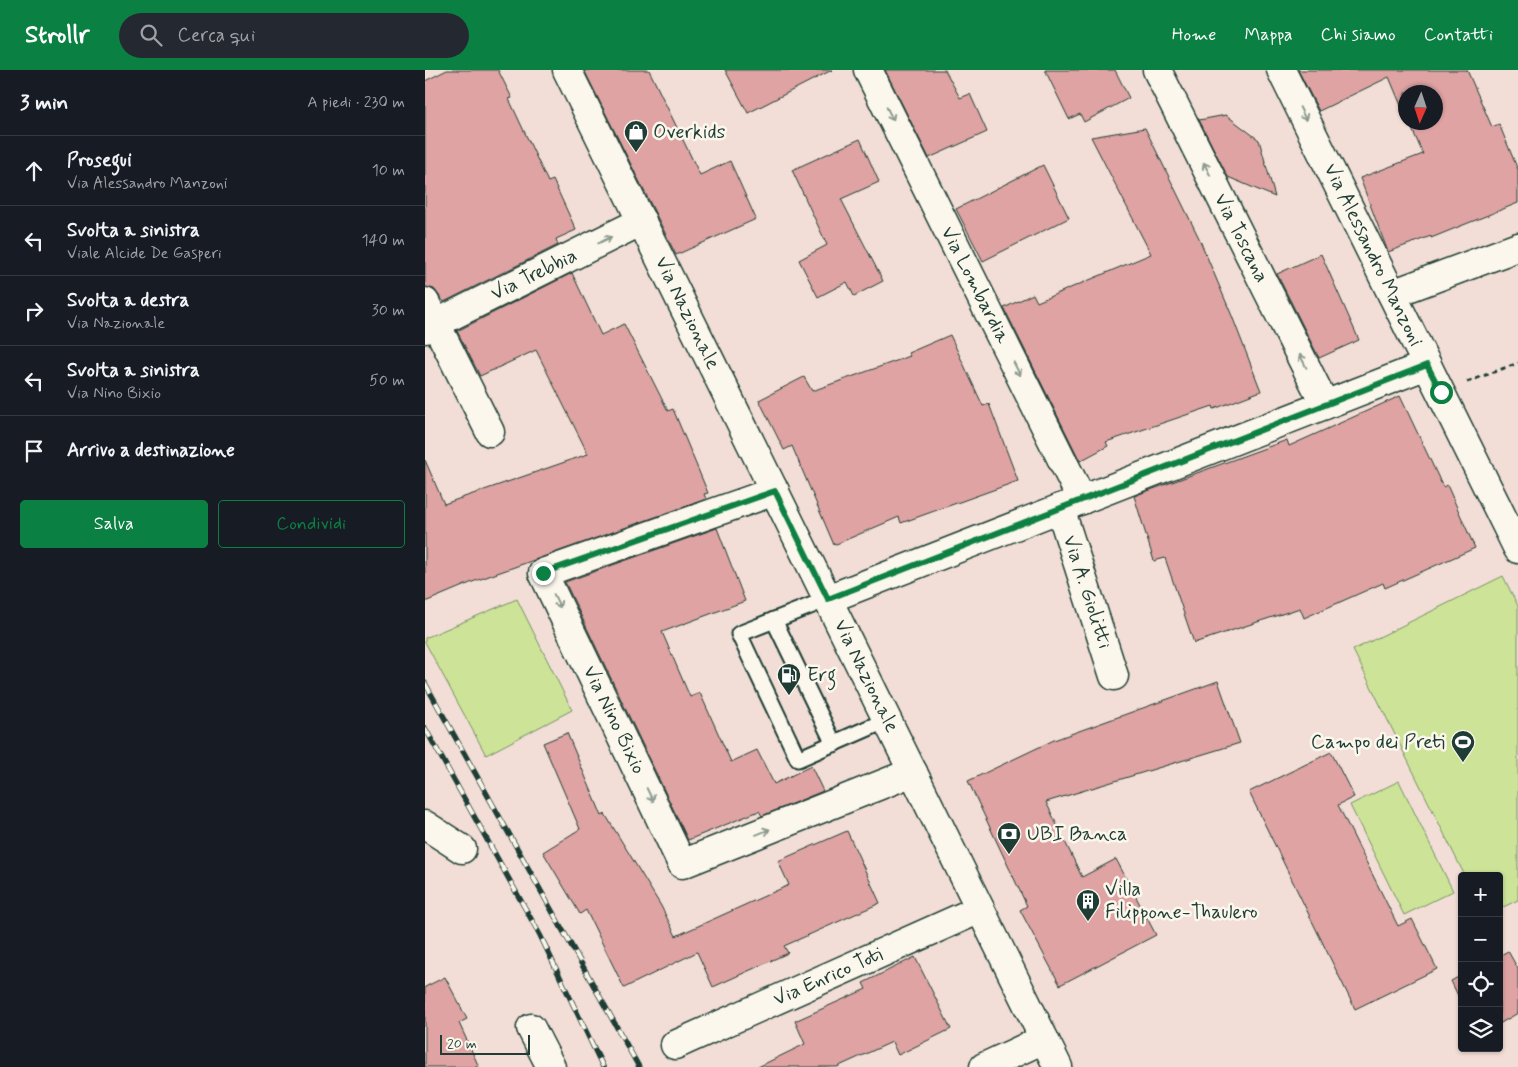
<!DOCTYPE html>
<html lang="it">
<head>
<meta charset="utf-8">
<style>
  body { margin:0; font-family:Mynerve,sans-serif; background:#242831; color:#f1f3f6 }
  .controls { position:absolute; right:15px; bottom:15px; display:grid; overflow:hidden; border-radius:5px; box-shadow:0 1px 4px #0004 }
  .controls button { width:45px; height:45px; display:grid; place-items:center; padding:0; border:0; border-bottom:1px solid #363941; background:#171b24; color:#f1f3f6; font:25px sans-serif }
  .compass { position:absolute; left:973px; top:15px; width:45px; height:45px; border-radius:50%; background:#171b24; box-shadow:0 1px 4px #0004; rotate:183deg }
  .scale { position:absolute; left:15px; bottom:12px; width:90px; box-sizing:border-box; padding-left:5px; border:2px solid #1f3d34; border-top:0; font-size:14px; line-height:18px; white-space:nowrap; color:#1f3d34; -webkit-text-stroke:4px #fbf7ec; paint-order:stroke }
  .stop { position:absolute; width:15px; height:15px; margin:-11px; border:4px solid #0b8043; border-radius:50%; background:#fff }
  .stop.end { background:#0b8043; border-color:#fff; box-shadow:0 1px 5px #0008 }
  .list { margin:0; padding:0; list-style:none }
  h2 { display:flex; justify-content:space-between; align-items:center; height:65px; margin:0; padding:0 20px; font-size:21px }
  h2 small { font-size:16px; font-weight:400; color:#9ea1a6 }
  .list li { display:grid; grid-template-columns:32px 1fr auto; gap:15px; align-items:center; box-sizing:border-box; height:70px; padding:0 20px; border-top:1px solid #363941 }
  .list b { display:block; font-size:19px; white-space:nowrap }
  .list p { margin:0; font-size:16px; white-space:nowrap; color:#9ea1a6 }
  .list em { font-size:16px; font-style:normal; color:#9ea1a6 }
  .actions { display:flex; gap:10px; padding:15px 20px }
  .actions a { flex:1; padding:11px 0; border:1px solid #0b8043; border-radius:5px; text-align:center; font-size:18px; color:#0b8043 }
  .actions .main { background:#0b8043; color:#fff }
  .icon { flex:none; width:28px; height:28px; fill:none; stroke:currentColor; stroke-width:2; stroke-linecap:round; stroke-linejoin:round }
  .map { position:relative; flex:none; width:1093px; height:997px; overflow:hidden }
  header { display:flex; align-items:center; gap:30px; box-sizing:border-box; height:70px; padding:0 25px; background:#0b8043; color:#fff }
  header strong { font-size:24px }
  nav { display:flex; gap:28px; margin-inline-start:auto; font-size:18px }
  .search { width:350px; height:45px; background:#242831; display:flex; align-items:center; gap:12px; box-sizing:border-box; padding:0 18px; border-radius:28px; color:#9ea1a6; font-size:19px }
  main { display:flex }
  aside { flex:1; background:#171b24 }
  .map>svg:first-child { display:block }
</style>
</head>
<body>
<header>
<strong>Strollr</strong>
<div class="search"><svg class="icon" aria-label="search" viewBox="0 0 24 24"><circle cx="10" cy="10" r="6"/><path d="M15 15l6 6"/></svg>Cerca qui</div>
<nav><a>Home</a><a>Mappa</a><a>Chi siamo</a><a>Contatti</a></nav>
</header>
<main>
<aside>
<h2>3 min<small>A piedi · 230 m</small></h2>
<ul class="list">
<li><svg class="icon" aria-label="ahead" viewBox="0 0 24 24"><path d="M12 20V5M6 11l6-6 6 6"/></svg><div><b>Prosegui</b><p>Via Alessandro Manzoni</p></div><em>10 m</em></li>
<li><svg class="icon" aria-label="left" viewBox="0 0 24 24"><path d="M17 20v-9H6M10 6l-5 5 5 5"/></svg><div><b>Svolta a sinistra</b><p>Viale Alcide De Gasperi</p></div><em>140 m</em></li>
<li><svg class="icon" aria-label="right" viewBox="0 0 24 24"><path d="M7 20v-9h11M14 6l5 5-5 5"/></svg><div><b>Svolta a destra</b><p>Via Nazionale</p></div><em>30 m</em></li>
<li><svg class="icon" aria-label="left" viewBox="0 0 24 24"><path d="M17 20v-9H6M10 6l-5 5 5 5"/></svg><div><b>Svolta a sinistra</b><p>Via Nino Bixio</p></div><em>50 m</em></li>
<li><svg class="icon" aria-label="arrive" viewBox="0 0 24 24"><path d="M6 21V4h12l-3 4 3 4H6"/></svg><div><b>Arrivo a destinazione</b></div></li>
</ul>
<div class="actions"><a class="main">Salva</a><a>Condividi</a></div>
</aside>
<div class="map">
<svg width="1093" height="997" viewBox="0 0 1093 997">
  <rect width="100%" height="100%" fill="#f2ded6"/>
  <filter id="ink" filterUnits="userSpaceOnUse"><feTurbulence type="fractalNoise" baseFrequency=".02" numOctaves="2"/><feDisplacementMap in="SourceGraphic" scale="10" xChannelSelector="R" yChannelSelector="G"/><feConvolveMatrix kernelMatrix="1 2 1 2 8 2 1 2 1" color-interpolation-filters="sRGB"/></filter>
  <g filter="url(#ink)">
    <g fill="#cce398" stroke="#769066">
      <polygon points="1078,506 1093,536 1093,830 1074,839 1074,806 1040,806 928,580"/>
      <polygon points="92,529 147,640 61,685 0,572 0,568"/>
      <polygon points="974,711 1028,821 979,845 925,735"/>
    </g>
    <g fill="#dea3a2" stroke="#1f3d34">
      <polygon points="22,0 73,0 87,28 84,29 123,112 128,110 151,160 131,169 133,175 19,232 9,219 0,217 0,11"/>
      <polygon points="159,0 224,0 275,105 305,91 331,149 251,185"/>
      <polygon points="300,0 407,0 323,43"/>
      <polygon points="460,0 520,0 535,28 545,24 562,62 504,88"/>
      <polygon points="620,0 690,0 704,28 659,52 655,44 644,49"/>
      <polygon points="873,0 1042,0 1067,57 1074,54 1093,100 1093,133 1006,168 1006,166 963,182 935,108 998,84 984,52 1010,52 1010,22 980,22 980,45 964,7 894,41"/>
      <polygon points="801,45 834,70 850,127 803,107 774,50"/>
      <polygon points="720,58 774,168 807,246 836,321 789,339 788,336 681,372 683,376 655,391 579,238 608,224 612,232 726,184 666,67"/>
      <polygon points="435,69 454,112 416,129 458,211 429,226 422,212 393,227 374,190 402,175 367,100"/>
      <polygon points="618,95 644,148 558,191 531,139"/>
      <polygon points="896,184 934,270 894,288 852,204"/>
      <polygon points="147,203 176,265 199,254 243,341 248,339 283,423 279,424 281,429 50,511 0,532 0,390 19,434 163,384 111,280 55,306 32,261"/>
      <polygon points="525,265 558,336 564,334 593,411 476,453 474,447 409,475 367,376 359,380 334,330 379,307 387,321 485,286 483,283"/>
      <polygon points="975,326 1018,417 1022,415 1050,478 960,518 958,513 879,548 875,538 769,573 740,488 729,491 709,426 862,370 864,376"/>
      <polygon points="292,458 320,531 237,562 265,627 275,623 306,692 332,680 349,714 386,696 398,721 337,746 334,741 263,770 140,512"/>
      <polygon points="793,611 815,673 621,732 657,807 691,789 731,865 635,915 595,840 602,836 543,711 629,670"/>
      <polygon points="142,663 177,746 180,744 236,836 251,866 364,815 353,791 422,761 455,833 359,876 363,883 288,917 272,882 199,918 161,840 155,844 118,782 155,759 118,673"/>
      <polygon points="906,682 929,727 913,735 973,856 987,849 1012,899 930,939 824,722"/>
      <polygon points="1083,881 1093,899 1093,943 1074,954 1074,886"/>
      <polygon points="490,887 526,959 473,985 467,972 412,997 333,997 380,974 370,951 441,919 438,913"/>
      <polygon points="1037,905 1037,934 1026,911"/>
      <polygon points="20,907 42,949 34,953 54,997 0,997 0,917"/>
    </g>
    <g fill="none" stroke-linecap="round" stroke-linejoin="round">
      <g stroke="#1f3d34" stroke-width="19">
        <g id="lane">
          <polyline points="403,529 314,564 373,689 462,650"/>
          <polyline points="349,550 409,674"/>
        </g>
      </g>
      <g stroke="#1f3d34" stroke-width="31">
        <g id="street">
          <polyline points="443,0 657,430"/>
          <polyline points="732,0 900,335"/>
          <polyline points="856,0 1093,479"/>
          <polyline points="967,224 1093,177"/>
          <polyline points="0,232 65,362"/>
          <polyline points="0,259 217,151"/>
          <polyline points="350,421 118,503 257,794 488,702"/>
          <polyline points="635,438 689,606"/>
          <polyline points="403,529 1002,295"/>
          <polyline points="0,755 37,779"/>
          <polyline points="106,958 126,997"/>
          <polyline points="250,975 555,839"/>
          <polyline points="559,997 619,969"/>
        </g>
      </g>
      <g stroke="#1f3d34" stroke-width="31">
        <polyline id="primary" points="142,0 633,997"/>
      </g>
      <polyline stroke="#1f3d34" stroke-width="3" stroke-dasharray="5 4" stroke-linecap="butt" points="1042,312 1093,293"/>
      <use href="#lane" stroke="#fbf7ec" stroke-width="15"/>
      <use href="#street" stroke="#fbf7ec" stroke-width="28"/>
      <use href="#primary" stroke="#fbf7ec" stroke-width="28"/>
      <g stroke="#1f3d34" stroke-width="5.5">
        <g id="rail">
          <polyline points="0,613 214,997"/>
          <polyline points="0,658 115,865 178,997"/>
        </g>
      </g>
      <use href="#rail" stroke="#fbf7ec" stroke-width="4" stroke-dasharray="11" stroke-linecap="butt"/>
    </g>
    <defs><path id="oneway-shaft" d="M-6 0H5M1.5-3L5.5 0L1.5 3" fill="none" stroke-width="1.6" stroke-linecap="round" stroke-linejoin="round" transform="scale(1.25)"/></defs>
    <g stroke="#8d9a90">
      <use href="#oneway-shaft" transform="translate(465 44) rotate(63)"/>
      <use href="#oneway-shaft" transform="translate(878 44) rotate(64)"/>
      <use href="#oneway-shaft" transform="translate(782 99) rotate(-117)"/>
      <use href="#oneway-shaft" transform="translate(180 170) rotate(-26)"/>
      <use href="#oneway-shaft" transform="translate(878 291) rotate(-117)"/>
      <use href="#oneway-shaft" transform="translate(592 299) rotate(63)"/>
      <use href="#oneway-shaft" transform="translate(132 531) rotate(64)"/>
      <use href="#oneway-shaft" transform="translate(225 725) rotate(64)"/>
      <use href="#oneway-shaft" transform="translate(338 762) rotate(-22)"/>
    </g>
  </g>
  <g fill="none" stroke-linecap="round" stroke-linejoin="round" filter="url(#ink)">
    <polyline stroke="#0b8043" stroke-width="6" points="118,503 350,421 403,529 1002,295 1016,322"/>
  </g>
  <defs>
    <g id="shop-pin" transform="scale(1.25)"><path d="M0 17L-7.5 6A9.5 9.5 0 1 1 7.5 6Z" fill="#1f3d34" stroke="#fbf7ec"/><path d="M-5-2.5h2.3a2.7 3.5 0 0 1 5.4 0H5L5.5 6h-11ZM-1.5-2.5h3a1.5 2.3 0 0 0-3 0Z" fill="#fff"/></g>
    <g id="fuel-pin" transform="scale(1.25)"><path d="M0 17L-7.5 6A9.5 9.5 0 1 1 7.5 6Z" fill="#1f3d34" stroke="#fbf7ec"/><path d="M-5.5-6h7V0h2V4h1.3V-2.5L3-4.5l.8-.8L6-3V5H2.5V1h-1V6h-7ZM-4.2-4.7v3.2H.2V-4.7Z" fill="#fff"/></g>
    <g id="stadium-pin" transform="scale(1.25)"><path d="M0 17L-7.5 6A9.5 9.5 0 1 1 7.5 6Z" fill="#1f3d34" stroke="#fbf7ec"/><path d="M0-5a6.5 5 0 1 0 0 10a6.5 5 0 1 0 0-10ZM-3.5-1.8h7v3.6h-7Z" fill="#fff"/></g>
    <g id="bank-pin" transform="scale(1.25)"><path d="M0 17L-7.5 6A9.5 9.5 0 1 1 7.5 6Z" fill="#1f3d34" stroke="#fbf7ec"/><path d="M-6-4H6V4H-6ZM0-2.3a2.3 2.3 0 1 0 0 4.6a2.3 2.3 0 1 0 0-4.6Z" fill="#fff"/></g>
    <g id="building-pin" transform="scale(1.25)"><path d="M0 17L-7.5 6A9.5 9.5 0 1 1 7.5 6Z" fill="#1f3d34" stroke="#fbf7ec"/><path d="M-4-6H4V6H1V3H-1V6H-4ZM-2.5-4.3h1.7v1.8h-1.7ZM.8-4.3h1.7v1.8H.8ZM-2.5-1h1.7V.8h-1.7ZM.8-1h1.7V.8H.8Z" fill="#fff"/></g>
  </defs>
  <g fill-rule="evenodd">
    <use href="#shop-pin" x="211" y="62"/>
    <use href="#fuel-pin" x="364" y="605"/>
    <use href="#stadium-pin" x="1038" y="672"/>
    <use href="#bank-pin" x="584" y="764"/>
    <use href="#building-pin" x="663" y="831"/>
  </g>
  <g text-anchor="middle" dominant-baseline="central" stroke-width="5" stroke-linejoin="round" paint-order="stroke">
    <g font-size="20" fill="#1f3d34" stroke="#fbf7ec" text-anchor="start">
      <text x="228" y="62">Overkids</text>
      <text x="382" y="605">Erg</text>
      <text x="1020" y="672" text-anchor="end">Campo dei Preti</text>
      <text x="602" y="764">UBI Banca</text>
      <text x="680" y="819">Villa<tspan x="680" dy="23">Filippone-Thaulero</tspan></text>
    </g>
    <g font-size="20" fill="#1f3d34" stroke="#fbf7ec">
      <text transform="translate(816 168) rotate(63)">Via Toscana</text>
      <text transform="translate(948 185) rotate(64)">Via Alessandro Manzoni</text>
      <text transform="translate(109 205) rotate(-26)">Via Trebbia</text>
      <text transform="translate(550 215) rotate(63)">Via Lombardia</text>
      <text transform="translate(262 243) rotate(64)">Via Nazionale</text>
      <text transform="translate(662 522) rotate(72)">Via A. Giolitti</text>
      <text transform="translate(441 606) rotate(64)">Via Nazionale</text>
      <text transform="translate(189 650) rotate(64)">Via Nino Bixio</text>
      <text transform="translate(403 907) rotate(-24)">Via Enrico Toti</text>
    </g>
  </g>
</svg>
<div class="controls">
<button>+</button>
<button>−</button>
<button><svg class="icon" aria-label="locate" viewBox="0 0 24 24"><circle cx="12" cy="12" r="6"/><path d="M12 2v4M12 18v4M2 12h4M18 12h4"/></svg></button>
<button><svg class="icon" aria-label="layers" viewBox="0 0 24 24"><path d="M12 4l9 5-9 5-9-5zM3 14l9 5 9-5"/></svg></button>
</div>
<svg class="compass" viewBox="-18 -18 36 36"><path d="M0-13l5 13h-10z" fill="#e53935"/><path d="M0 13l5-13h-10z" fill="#9ea1a6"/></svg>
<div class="scale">20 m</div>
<div class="stop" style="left:1016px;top:322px"></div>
<div class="stop end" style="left:118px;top:503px"></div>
</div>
</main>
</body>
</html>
